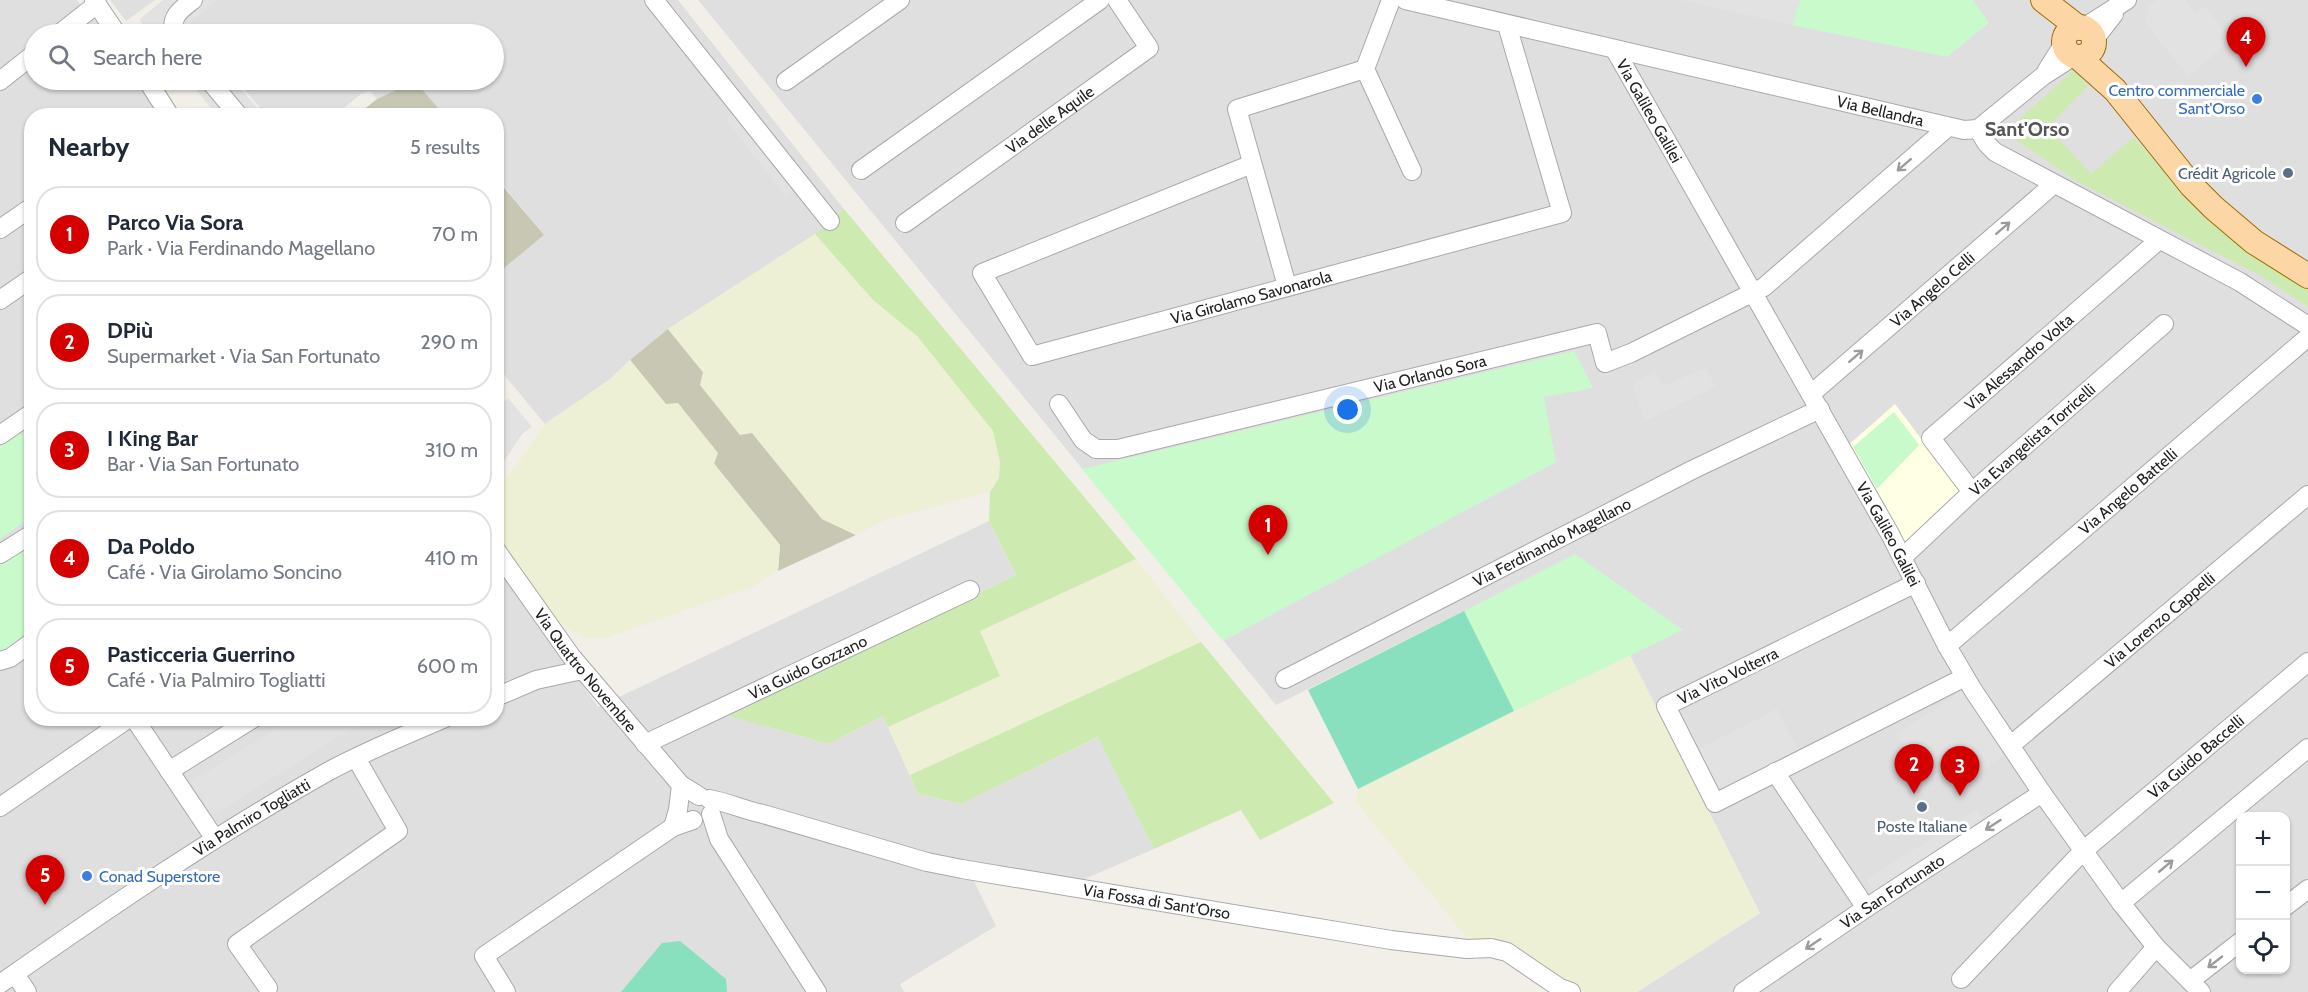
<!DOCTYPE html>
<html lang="en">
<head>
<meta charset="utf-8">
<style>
  body { margin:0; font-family:Cabin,sans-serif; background:#f2f2f3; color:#1f2937 }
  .controls { position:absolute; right:18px; bottom:18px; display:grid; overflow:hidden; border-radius:12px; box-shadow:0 2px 4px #0004 }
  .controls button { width:54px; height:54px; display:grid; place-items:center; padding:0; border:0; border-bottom:2px solid #e0e1e3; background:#fff; color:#1f2937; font:30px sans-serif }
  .you { position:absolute; left:1348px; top:410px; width:21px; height:21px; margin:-15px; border:4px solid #fff; border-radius:50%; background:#1a73e8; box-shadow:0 0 0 9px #1a73e833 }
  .badge { display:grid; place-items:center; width:39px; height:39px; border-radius:50%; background:#d40000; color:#fff; font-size:20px; font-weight:700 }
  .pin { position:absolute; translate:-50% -50px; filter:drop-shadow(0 2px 3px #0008) }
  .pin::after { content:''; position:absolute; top:32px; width:21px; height:18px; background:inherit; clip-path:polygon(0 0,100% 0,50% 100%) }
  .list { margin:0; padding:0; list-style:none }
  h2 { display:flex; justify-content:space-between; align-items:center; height:78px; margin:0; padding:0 24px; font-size:26px }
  h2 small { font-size:20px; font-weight:400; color:#747a83 }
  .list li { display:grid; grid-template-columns:39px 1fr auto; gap:18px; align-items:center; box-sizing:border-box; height:96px; margin:0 12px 12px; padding:0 12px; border:2px solid #e0e1e3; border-radius:24px }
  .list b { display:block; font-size:22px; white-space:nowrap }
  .list p { margin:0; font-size:20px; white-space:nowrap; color:#747a83 }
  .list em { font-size:20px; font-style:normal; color:#747a83 }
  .icon { flex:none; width:33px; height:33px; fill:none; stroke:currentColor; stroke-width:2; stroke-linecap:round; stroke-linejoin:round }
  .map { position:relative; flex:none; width:2308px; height:992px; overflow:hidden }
  .search { position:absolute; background:#fff; box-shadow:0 2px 4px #0004; left:24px; top:24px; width:480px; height:66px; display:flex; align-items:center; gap:15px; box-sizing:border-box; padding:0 21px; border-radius:33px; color:#747a83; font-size:22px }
  .panel { position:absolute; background:#fff; box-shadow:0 2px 4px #0004; left:24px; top:108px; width:480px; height:618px; border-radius:24px }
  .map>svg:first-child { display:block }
</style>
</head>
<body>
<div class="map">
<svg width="2308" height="992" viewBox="0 0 2308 992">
  <rect width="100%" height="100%" fill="#f2efe9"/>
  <g fill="#e0dfdf" fill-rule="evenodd">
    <polygon points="0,0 77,0 89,17 103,23 110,34 34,34 34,80 140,80 163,115 32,116 32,718 496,718 497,564 598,707 989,521 1016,575 730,716 828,744 883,716 918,794 960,804 1099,737 1154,849 1073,884 966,865 996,926 900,984 904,992 0,992"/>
    <polygon points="110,0 155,0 126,21"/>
    <polygon points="171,0 678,0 844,209 815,234 668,329 630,360 609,380 545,424 497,366 497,274 544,235 497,178 496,116 444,115 415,81 377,99 370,91 361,94 335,115 266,115 236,80 494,80 494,34 199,34"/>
    <path d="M698 0H2308V992H1637L1760 913 1630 656 1514 711 1464 611 1276 705ZM2240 816H2286V970H2240Z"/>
  </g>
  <polygon fill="#ffffe5" points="1895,404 1962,493 1906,546 1846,447"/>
  <g fill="#c7c7b4">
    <polygon points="415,81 444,115 357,115 377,99"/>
    <polygon points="496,178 544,235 497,274 496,274"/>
    <polygon points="668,329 822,519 856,535 778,571 780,545 630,360"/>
  </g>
  <g fill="#eef0d5">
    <polygon points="815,234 873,300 917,336 993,430 1000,462 999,478 990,492 885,520 856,535 822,519 752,433 740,435 700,385 703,372 668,329"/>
    <polygon points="630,360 666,404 678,403 718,453 714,464 780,545 778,571 752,587 604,639 587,638 572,631 558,621 497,535 497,485 507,478 545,424 609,380"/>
    <polygon points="1136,559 1201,642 910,775 888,727 1000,676 980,631"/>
    <polygon points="1630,655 1760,913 1637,992 1587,992 1471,943 1356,802 1358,789 1514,711"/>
  </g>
  <g fill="#cdebb0">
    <polygon points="2074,70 2088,86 2048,127 2091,174 2133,137 2207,217 2308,288 2308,307 2263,277 2078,182 2017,141 2011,133 2014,124"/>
    <polygon points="844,209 1136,559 980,631 1000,676 888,727 883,716 828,744 729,716 1016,575 989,521 990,492 999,478 1000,462 993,431 917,336 873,300 815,234"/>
    <polygon points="1201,642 1334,803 1260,840 1241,810 1154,849 1098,737 961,804 918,794 910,775"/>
  </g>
  <g fill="#c8facc">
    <polygon points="1800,0 1973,0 1989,23 1947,57 1792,25"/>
    <polygon points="1574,351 1593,388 1544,397 1556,462 1223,641 1082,469"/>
    <polygon points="1894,412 1919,445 1877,489 1853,447"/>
    <polygon points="19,434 31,435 31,517 0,539 0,447"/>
    <polygon points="31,540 31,635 9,650 0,653 0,562"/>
    <polygon points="1575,554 1683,630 1514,711 1464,611"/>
  </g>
  <g fill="#88e0be">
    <polygon points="1464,611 1514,711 1358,789 1308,690"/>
    <polygon points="680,941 726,979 727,992 621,992 662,943"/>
  </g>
  <g fill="#e2e2e2">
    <polygon points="163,0 180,0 182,16 202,0 218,0 189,24 197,34 151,34 139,20"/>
    <polygon points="1680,0 1800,0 1792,25"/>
    <polygon points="2156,0 2185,0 2196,13 2205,6 2232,40 2188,76 2145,23 2149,5"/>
    <polygon points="188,80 234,80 263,115 217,115"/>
    <polygon points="735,113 795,189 786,197 726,120"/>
    <polygon points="1706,368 1715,387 1645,421 1632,385 1655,371 1663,386"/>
    <polygon points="508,398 532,427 522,434 497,472 497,401 500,405"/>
    <polygon points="1963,690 2006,754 1962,784 1951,767 1928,782 1896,734"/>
    <polygon points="1777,709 1807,767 1714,814 1685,756"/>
    <polygon points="362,719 364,721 213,815 190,782 292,719"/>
    <polygon points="1977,809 1983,821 1875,893 1866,880"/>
  </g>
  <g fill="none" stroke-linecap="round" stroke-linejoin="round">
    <g stroke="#a9a9a9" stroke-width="20">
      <g id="minor">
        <polyline points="94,0 117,34"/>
        <polyline points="654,0 830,221"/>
        <polyline points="1391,0 1365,69 1412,171"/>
        <path id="s1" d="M1405 0 1964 130 1978 129 2043 76 2074 56"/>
        <polyline points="2083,28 2127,0"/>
        <polyline points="59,34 97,4"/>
        <path d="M174 34C170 17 180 10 193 0"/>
        <polyline points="2093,41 2114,14"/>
        <path id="s2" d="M1615 50 1890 534 1947 646 1973 690 2042 793 2121 903 2156 947 2201 992"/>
        <polyline points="2047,70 2064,43"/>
        <polyline points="147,80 170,116"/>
        <polyline points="209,80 239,116"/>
        <polyline points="0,81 34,54"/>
        <polyline points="786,81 900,0"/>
        <polyline points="1978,129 1987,144 1995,152 2240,282 2308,326"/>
        <path id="s3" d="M1252 164 982 273 1032 356 1562 213 1507 25"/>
        <polyline points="861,170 1100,0"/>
        <path id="s4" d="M905 223 1149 48 1117 0"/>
        <polyline points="0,229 32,207"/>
        <polyline points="1287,286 1237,109 1365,69"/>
        <polyline points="0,300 32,278"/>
        <path id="s5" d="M1811 394 2054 184"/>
        <path id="s6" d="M1059 404 1083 440 1096 449H1118L1597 333 1605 363 1631 353 1764 287 1948 127"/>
        <polyline points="0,435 32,413"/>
        <path id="s7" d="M1972 492 1931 438 2159 240"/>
        <path id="s8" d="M496 550 571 656 681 785 699 796"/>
        <polyline points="0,554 32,534"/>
        <path id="s9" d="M1902 558 1972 492 2164 324"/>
        <polyline points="1916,583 1666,706 1715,803 1965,677"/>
        <path id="s10" d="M1947 646 2308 337"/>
        <polyline points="0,661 10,658 32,642"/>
        <path id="s11" d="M1285 679 1692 470 1820 409"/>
        <polyline points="496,697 536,680 582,670"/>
        <polyline points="134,718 215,839"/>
        <path id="s12" d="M645 744 970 590"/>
        <path id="s13" d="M2011 745 2308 495"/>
        <polyline points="169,771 254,718"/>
        <polyline points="1775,772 1866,908"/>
        <path id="s14" d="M709 799C727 802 744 810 763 814L927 862 962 869 1391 940 1467 949 1491 948 1507 952 1560 988 1571 992"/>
        <polyline points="0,807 129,718"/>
        <polyline points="711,814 719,839 817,992"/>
        <polyline points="673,827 678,810 681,785"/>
        <polyline points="2121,903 2308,748"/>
        <polyline points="2286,906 2308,889"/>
        <polyline points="15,974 27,992"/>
        <path id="s15" d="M1961 979 2083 851 2308 662"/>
        <polyline points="2190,981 2240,942"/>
        <path id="s16" d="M0 984C107 909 215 835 329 771 366 751 406 735 445 718"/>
        <polyline points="268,988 237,944 398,831 356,758"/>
        <polyline points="506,992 484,956 673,827 693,820"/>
        <path id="s17" d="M1743 992 1866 908 2042 793"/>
        <polyline points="2117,992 2156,947"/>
      </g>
    </g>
    <g stroke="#a06b00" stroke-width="26">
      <g id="major">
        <polyline points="2043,0 2079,28"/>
        <circle cx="2079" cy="42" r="15"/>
        <polyline points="2078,57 2115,90 2191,185 2214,208 2254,242 2308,276"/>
      </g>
    </g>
    <use href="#minor" stroke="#fff" stroke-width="18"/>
    <use href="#major" stroke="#fcd6a4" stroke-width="24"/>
  </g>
  <defs><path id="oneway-shaft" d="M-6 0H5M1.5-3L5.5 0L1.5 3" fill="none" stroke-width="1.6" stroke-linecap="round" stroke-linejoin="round" transform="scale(1.5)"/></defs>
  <g stroke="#9c9c9c">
    <use href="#oneway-shaft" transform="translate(1904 165) rotate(139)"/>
    <use href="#oneway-shaft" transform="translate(2003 228) rotate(-41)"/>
    <use href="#oneway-shaft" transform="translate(1856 356) rotate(-41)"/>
    <use href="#oneway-shaft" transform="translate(1993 825) rotate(147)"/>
    <use href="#oneway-shaft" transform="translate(2166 866) rotate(-40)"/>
    <use href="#oneway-shaft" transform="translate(1813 944) rotate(146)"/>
    <use href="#oneway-shaft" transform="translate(2215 962) rotate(142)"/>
  </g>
  <g fill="#3f7fe0" stroke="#fff" stroke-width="2">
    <circle cx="2257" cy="99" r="6"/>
    <circle cx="87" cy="876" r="6"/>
  </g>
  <g fill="#5c6f8a" stroke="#fff" stroke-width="2">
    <circle cx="2288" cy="173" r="6"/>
    <circle cx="1922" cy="807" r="6"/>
  </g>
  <g text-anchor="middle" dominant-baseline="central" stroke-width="6" stroke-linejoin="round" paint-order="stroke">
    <g font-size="16" fill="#366cbe" stroke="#fff" text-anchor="end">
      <text x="2245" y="90">Centro commerciale<tspan x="2245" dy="18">Sant'Orso</tspan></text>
      <text x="99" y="876" text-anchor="start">Conad Superstore</text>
    </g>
    <g font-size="16" fill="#222" stroke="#fff">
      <text stroke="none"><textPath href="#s2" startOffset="70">Via Galileo Galilei</textPath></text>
      <text stroke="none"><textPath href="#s1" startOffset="488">Via Bellandra</textPath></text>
      <text stroke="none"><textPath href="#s4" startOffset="178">Via delle Aquile</textPath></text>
      <text stroke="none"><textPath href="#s5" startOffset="160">Via Angelo Celli</textPath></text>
      <text stroke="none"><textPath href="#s3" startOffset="615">Via Girolamo Savonarola</textPath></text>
      <text stroke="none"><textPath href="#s7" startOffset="184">Via Alessandro Volta</textPath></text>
      <text stroke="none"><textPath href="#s6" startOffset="402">Via Orlando Sora</textPath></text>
      <text stroke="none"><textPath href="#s9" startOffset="176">Via Evangelista Torricelli</textPath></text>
      <text stroke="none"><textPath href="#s10" startOffset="238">Via Angelo Battelli</textPath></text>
      <text stroke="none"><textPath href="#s2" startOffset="556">Via Galileo Galilei</textPath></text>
      <text stroke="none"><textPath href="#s11" startOffset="300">Via Ferdinando Magellano</textPath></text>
      <text stroke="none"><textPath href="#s13" startOffset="194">Via Lorenzo Cappelli</textPath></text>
      <text stroke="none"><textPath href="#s12" startOffset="180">Via Guido Gozzano</textPath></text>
      <text stroke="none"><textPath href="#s8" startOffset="150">Via Quattro Novembre</textPath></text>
      <text transform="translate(1728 676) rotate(-26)">Via Vito Volterra</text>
      <text stroke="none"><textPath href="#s15" startOffset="324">Via Guido Baccelli</textPath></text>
      <text stroke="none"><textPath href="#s16" startOffset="302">Via Palmiro Togliatti</textPath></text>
      <text stroke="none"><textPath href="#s17" startOffset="180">Via San Fortunato</textPath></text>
      <text stroke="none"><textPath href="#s14" startOffset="460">Via Fossa di Sant'Orso</textPath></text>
    </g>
    <g font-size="16" fill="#4e5e75" stroke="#fff" text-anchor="end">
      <text x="2276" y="173">Crédit Agricole</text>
      <text x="1922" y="826" text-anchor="middle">Poste Italiane</text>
    </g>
    <g font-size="20" font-weight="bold" fill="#555" stroke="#fff">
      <text x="2027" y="129">Sant'Orso</text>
    </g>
  </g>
</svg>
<div class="controls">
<button>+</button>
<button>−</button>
<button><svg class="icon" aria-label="locate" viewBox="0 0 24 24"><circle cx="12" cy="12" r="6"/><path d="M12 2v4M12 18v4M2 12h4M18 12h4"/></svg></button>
</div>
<div class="you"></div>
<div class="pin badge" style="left:1268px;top:555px">1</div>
<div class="pin badge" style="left:1914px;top:794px">2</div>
<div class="pin badge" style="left:1960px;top:796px">3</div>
<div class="pin badge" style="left:2246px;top:67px">4</div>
<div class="pin badge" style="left:45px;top:905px">5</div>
<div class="search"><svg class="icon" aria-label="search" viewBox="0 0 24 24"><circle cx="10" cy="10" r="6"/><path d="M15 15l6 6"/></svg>Search here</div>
<section class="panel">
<h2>Nearby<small>5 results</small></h2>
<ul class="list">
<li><span class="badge">1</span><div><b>Parco Via Sora</b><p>Park · Via Ferdinando Magellano</p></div><em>70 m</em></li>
<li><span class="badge">2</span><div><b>DPiù</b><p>Supermarket · Via San Fortunato</p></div><em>290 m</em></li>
<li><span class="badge">3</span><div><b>I King Bar</b><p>Bar · Via San Fortunato</p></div><em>310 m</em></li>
<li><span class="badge">4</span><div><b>Da Poldo</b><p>Café · Via Girolamo Soncino</p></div><em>410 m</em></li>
<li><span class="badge">5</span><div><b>Pasticceria Guerrino</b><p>Café · Via Palmiro Togliatti</p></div><em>600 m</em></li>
</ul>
</section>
</div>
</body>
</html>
